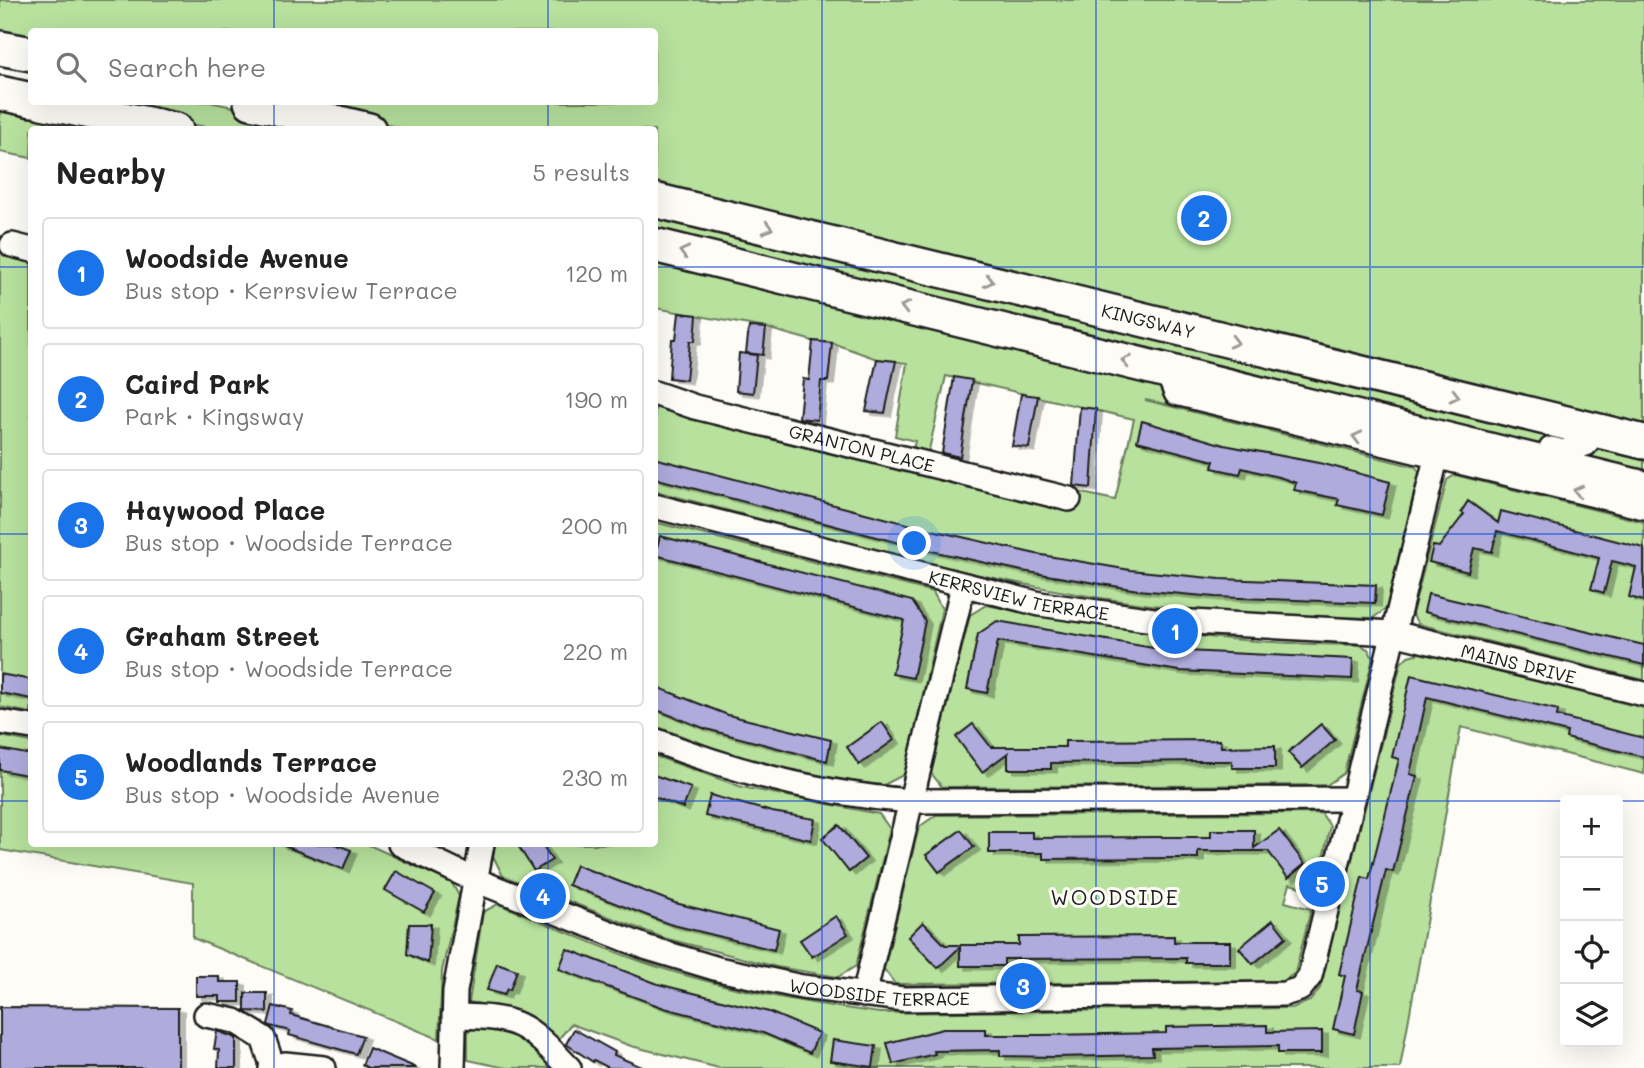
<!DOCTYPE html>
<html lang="en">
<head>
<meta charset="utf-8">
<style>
  body { margin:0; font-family:Mali,sans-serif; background:#f2f2f2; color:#222 }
  .controls { position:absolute; right:21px; bottom:21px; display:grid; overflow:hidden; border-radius:7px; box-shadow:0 7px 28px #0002 }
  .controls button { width:63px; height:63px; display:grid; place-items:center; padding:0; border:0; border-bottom:2px solid #e0e0e0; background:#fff; color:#222; font:35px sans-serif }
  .you { position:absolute; left:915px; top:544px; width:24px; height:24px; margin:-18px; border:5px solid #fff; border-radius:50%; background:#1a73e8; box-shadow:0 0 0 10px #1a73e833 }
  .badge { display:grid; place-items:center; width:46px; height:46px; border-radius:50%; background:#1a73e8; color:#fff; font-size:23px; font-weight:700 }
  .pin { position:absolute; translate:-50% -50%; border:4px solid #fff; box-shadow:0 2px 7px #0006 }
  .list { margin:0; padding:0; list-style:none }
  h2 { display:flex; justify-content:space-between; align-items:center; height:91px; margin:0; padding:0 28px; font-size:30px }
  h2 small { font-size:23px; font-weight:400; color:#767676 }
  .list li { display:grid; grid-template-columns:46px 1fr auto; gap:21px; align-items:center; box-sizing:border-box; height:112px; margin:0 14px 14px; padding:0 14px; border:2px solid #e0e0e0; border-radius:7px }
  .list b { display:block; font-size:26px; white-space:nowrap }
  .list p { margin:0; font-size:23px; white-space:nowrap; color:#767676 }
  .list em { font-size:23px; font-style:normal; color:#767676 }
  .icon { flex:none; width:38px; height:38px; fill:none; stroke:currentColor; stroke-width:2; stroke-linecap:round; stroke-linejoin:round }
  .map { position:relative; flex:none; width:1644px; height:1068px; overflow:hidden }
  .search { position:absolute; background:#fff; box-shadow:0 7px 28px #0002; left:28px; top:28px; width:630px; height:77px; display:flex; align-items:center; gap:18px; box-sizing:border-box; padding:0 24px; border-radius:7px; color:#767676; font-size:26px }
  .panel { position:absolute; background:#fff; box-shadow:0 7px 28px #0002; left:28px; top:126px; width:630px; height:721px; border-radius:7px }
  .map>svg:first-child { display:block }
</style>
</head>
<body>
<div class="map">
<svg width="1644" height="1068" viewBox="0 0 1644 1068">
  <defs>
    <filter id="shadow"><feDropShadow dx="6" dy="3.5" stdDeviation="0" flood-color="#0004"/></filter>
  </defs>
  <rect width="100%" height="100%" fill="#fdfcf7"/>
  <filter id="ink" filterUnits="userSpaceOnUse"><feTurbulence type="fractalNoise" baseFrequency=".0143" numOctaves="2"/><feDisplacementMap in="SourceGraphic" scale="14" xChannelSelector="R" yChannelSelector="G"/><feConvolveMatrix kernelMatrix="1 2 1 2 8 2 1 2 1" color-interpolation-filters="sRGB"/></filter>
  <g filter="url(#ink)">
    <g fill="#b7e19d" stroke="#6a7e5c" stroke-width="2">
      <polygon points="0,0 1644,0 1644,434 655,191 654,130 405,129 290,102 654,102 654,32 32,32 31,45 0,39"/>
      <polygon points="88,102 210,102 334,129 215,129"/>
      <polygon points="0,103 131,129 32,130 31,158 0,152"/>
      <polygon points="655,210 1539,425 1566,444 1606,442 1644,452 1644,479 655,236"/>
      <polygon points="0,236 7,238 5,255 31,261 31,713 0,707"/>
      <path d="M655 254 1162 378 1176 393V406L1145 400 1416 467 1419 472 1386 609 1373 618C1292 615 1210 614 1129 602 968 580 811 532 655 491V401L1115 500 1134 419 946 376 928 454 913 450 915 441 895 436 907 363 877 359 832 343 813 341 766 328 655 308Z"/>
      <polygon points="1455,475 1644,522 1644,680 1418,624 1412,614 1447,480"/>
      <polygon points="654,522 933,592 942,609 905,774 882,786 802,773 738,757 655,726"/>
      <path d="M986 605C1112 629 1232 644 1360 645L1368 649 1373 658 1344 773 1327 785 942 787 931 773 970 615Z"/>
      <path d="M1420 653 1644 708V774L1461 727 1400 1068H719L631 1046 571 1024 558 1040 535 1019 520 1011 469 1002 483 912 498 904C546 923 594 945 643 962 719 988 801 1003 880 1013L1292 1008 1310 1001 1320 988 1401 663 1408 656Z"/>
      <polygon points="0,736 31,742 32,844 367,844 452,883 459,896 442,971 439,1039 193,938 193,883 0,850"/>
      <polygon points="655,756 742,787 879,814 890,829 856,966 838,977 777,967 664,938 503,876 493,856 495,844 654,844"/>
      <polygon points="1321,813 1330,826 1316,891 1290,884 1285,902 1311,909 1295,973 1283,981 895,984 884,969 919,827 936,815"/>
      <polygon points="474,1028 519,1030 561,1068 506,1068 468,1060 468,1032"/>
    </g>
    <g fill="#afacdd" stroke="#1c1c1c" stroke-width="2" filter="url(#shadow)">
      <polygon points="679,313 697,315 695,341 690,341 686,380 669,378 672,339 676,339"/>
      <polygon points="749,327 766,328 763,355 746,353"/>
      <polygon points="813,341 832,343 828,381 821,381 817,420 799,418 803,379 809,380"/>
      <polygon points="739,353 757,355 753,393 736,391"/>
      <polygon points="877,359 896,361 885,413 866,411"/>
      <polygon points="954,377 972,380 960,457 942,453"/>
      <polygon points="1021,394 1038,396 1029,448 1012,446"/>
      <polygon points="1080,407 1096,409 1091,488 1074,486"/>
      <polygon points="1142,421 1224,445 1324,464 1390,482 1382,515 1337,505 1339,499 1294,490 1296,483 1282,478 1242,468 1240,474 1212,468 1214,461 1137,441"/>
      <polygon points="654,458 923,528 1036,554 1130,570 1220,579 1376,585 1375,603 1215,597 1138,590 1022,571 918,548 654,478"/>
      <polygon points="1468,501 1498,523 1501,511 1644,548 1644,601 1629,597 1636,567 1612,561 1604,593 1591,589 1599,558 1497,531 1492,552 1474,548 1468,572 1429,562 1433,546 1439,547 1464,514 1461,512"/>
      <polygon points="660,536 912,601 925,621 913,678 892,674 904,620 655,555"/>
      <polygon points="1428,594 1644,645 1644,665 1424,612"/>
      <polygon points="997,621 1165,650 1353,659 1352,679 1179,671 998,641 987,693 967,689 978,634"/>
      <polygon points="0,674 32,680 32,699 0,693"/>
      <polygon points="1411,675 1558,710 1557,716 1644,738 1644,757 1566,738 1567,732 1427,697 1410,774 1417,776 1393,872 1386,870 1357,990 1363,991 1354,1034 1333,1029 1345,976 1339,974 1362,877 1369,879 1399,759 1392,757"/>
      <polygon points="654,686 728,715 831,740 827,761 706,729 654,709"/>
      <polygon points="882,722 894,740 859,765 847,747"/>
      <polygon points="973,724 991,747 1065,747 1065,741 1220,740 1221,747 1275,746 1275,768 1232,768 1232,761 1199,761 1051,763 1051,769 1008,769 1008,753 982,772 956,737"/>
      <polygon points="1321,724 1335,740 1302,768 1288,752"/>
      <polygon points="0,749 32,755 32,776 0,770"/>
      <polygon points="654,775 691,788 683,808 654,797"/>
      <polygon points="710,795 772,812 815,819 811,840 705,816"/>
      <polygon points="839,825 866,858 849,872 822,838"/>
      <polygon points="961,830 974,847 939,872 926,855"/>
      <polygon points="1211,830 1254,830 1254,848 1279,830 1305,864 1288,878 1268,851 1198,851 1198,858 1176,858 1043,859 1043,853 989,853 989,832 1032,832 1032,838 1154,837 1211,837"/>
      <polygon points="279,844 335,844 351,850 343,869"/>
      <polygon points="517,844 542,844 552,860 534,871"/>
      <polygon points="576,865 675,903 779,929 774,950 669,924 568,885"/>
      <polygon points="396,871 435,893 424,912 385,890"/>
      <polygon points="836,916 848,934 812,957 800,940"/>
      <polygon points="1273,920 1286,937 1253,964 1239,948"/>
      <polygon points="923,922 945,945 1019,945 1019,937 1174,936 1174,942 1230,942 1230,963 1186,963 1186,958 1004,959 1004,966 960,966 960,947 938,968 908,937"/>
      <polygon points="409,924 431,924 428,963 407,954"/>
      <polygon points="567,949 658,984 769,1012 819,1033 810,1053 763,1033 664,1008 559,969"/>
      <polygon points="497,963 517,970 510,990 507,989 504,995 487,990"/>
      <polygon points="196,976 219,976 219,982 240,982 240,1002 220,1002 220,996 196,996"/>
      <polygon points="245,993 267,993 267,1012 245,1011"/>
      <polygon points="273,1006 292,1011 291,1015 363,1036 356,1054 289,1035 290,1031 270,1026 268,1024"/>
      <polygon points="0,1007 178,1008 178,1068 0,1068"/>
      <polygon points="1267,1025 1267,1032 1322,1031 1322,1053 1278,1053 1278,1046 1152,1048 1153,1055 1055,1057 1000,1056 1000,1050 934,1051 935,1054 893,1064 887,1043 943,1029 986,1029 986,1035 1043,1035 1166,1033 1166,1027"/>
      <polygon points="574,1029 615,1052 614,1055 644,1068 609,1068 594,1060 593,1062 566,1044"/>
      <polygon points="217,1031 236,1038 236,1068 218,1068 219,1050 214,1049"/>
      <polygon points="833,1040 876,1046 873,1067 830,1061"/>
      <polygon points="369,1048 417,1068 368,1068 362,1065"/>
    </g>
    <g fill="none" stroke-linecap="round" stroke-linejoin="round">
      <g stroke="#1c1c1c" stroke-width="28">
        <g id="minor">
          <polyline points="12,245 32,250"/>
          <polyline points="1167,371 1176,393 1644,507"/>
          <path id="s1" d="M654 393 695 407 1069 499"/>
          <polyline points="1551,449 1563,452 1586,444"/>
          <path id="s2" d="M654 506 1040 604 1154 620 1393 633 1644 694"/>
          <polyline points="0,722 32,727"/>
          <path d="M654 740C738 773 821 794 911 801L1353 799"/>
          <path id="s3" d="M400 844 475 880 648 948 718 969 802 987 903 999 1284 994 1300 989 1310 976 1441 438"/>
          <polyline points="864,995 963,586"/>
          <polyline points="206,1015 235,1021 263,1038 273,1067"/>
          <path d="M454 1016C519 1017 525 1022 569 1068"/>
          <polyline points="271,1068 285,1064 324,1068"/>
          <polyline points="453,1068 455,991 482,844"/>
        </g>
      </g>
      <g stroke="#1c1c1c" stroke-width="38">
        <g id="highway">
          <polyline points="0,48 32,54"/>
          <polyline points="0,93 32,100"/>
          <polyline points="42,102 176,130"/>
          <polyline points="251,102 369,130"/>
          <path id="s4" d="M654 200 1644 442"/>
          <polyline points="654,245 1644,488"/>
        </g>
      </g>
      <use href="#minor" stroke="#fdfcf7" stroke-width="23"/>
      <use href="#highway" stroke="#fdfcf7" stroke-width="33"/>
    </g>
    <defs><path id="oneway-chevron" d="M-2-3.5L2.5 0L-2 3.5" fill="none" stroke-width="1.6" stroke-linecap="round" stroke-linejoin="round" transform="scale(1.75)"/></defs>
    <g stroke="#989794">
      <use href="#oneway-chevron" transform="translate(768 228) rotate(14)"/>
      <use href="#oneway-chevron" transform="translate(684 252) rotate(-166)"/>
      <use href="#oneway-chevron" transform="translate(989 281) rotate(14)"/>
      <use href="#oneway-chevron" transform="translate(905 307) rotate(-166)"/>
      <use href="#oneway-chevron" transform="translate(1234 342) rotate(14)"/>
      <use href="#oneway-chevron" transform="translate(1126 361) rotate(-166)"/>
      <use href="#oneway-chevron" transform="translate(1455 396) rotate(14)"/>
      <use href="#oneway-chevron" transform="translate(1357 437) rotate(-166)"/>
      <use href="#oneway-chevron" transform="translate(1578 491) rotate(-166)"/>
    </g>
  </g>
  <path fill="none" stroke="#1d4ed8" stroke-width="2" stroke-opacity="0.55" d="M274 0V32M548 0V32M822 0V1068M1096 0V1068M1370 0V1068M274 102V130M548 102V130M0 267H32M654 267H1644M0 534H32M654 534H1644M0 801H32M654 801H1565M1618 801H1644M274 844V1068M548 844V1068"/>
  <g text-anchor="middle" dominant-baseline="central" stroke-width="6" stroke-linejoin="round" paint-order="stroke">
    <g font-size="18" fill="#1c1c1c" stroke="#fdfcf7">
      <text stroke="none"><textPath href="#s4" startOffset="509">KINGSWAY</textPath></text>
      <text stroke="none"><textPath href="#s1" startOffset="215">GRANTON PLACE</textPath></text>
      <text stroke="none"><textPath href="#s2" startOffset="376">KERRSVIEW TERRACE</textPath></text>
      <text stroke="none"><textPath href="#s2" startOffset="882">MAINS DRIVE</textPath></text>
      <text stroke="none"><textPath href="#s3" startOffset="506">WOODSIDE TERRACE</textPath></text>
    </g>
    <g font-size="21" letter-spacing="2" fill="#1c1c1c" stroke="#fdfcf7">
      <text x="1115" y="896">WOODSIDE</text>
    </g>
  </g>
</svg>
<div class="controls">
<button>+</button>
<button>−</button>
<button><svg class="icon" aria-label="locate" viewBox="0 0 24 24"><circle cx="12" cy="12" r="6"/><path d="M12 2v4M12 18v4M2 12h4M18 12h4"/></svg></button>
<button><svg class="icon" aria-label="layers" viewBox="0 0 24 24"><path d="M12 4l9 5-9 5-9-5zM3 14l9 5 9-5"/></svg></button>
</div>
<div class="you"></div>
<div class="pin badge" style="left:1175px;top:631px">1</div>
<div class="pin badge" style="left:1204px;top:218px">2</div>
<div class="pin badge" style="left:1023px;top:986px">3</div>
<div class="pin badge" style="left:543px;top:896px">4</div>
<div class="pin badge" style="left:1322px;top:884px">5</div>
<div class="search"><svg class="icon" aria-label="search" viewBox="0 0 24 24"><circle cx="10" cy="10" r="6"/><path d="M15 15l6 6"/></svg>Search here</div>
<section class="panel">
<h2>Nearby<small>5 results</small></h2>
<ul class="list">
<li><span class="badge">1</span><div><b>Woodside Avenue</b><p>Bus stop · Kerrsview Terrace</p></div><em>120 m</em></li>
<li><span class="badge">2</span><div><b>Caird Park</b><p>Park · Kingsway</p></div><em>190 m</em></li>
<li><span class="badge">3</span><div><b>Haywood Place</b><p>Bus stop · Woodside Terrace</p></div><em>200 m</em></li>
<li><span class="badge">4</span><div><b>Graham Street</b><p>Bus stop · Woodside Terrace</p></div><em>220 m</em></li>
<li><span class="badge">5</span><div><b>Woodlands Terrace</b><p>Bus stop · Woodside Avenue</p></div><em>230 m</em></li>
</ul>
</section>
</div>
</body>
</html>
